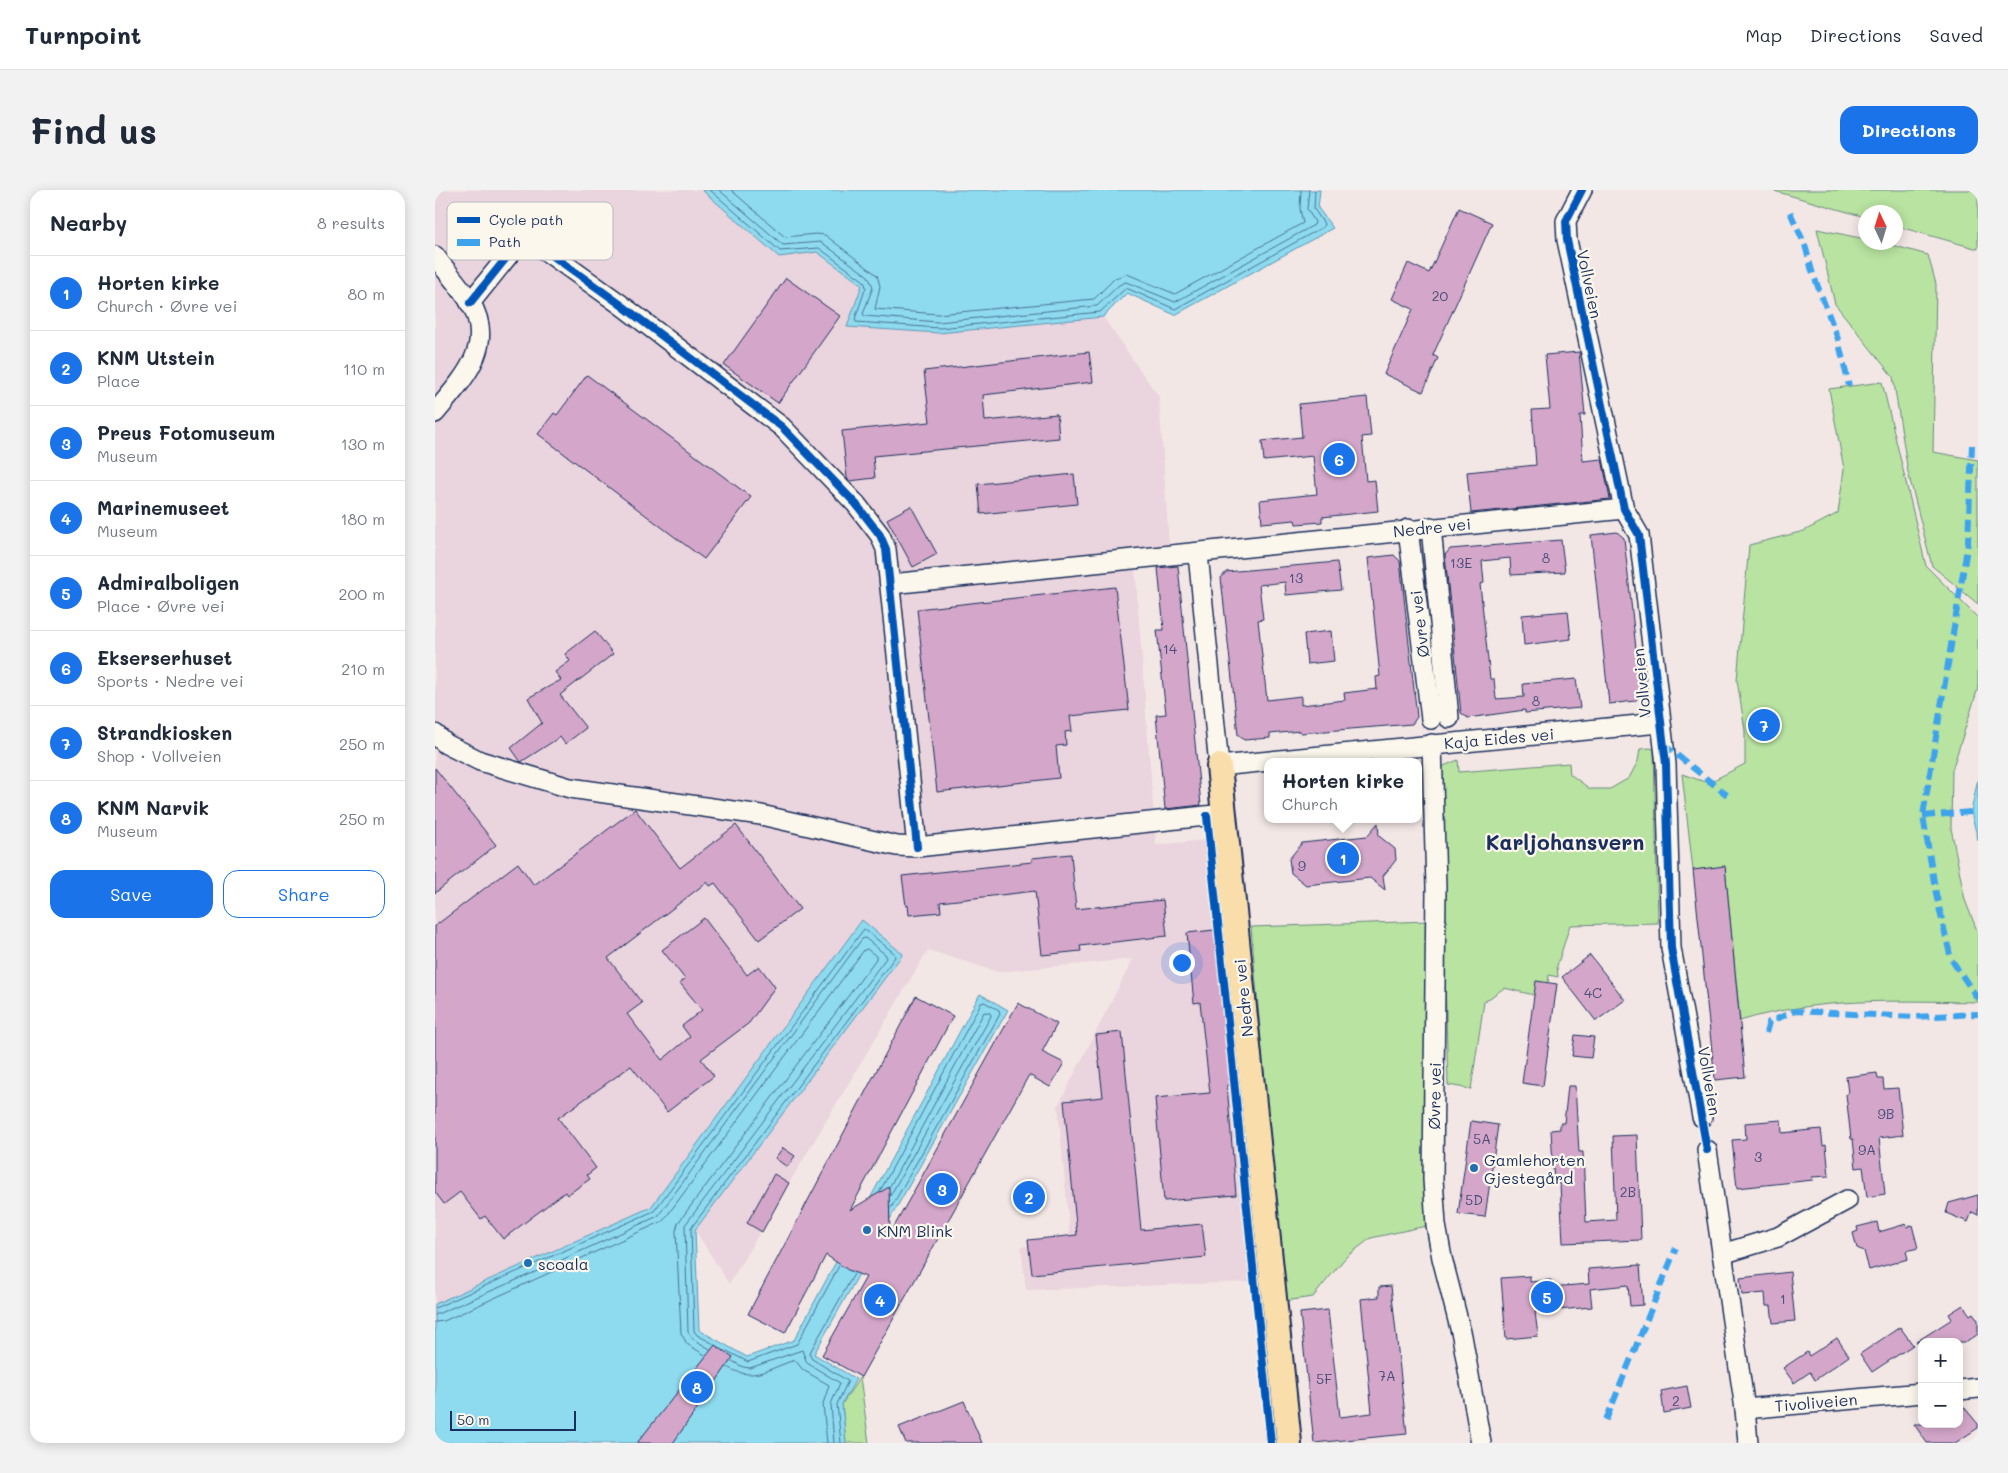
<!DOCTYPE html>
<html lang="en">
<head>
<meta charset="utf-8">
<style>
  body { margin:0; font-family:Mali,sans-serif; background:#f2f2f3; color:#1f2937 }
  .controls { position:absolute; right:15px; bottom:15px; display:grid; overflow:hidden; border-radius:10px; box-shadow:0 2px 12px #0003 }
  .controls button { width:45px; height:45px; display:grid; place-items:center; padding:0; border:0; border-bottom:1px solid #e0e1e3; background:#fff; color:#1f2937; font:25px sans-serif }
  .compass { position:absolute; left:1423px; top:15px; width:45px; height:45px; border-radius:50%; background:#fff; box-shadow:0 2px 12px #0003; rotate:356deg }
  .scale { position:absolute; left:15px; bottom:12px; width:126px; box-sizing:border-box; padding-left:5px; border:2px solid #1b2f5e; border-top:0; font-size:14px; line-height:18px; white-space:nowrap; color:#1b2f5e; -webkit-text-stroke:4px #fbf7ec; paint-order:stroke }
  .you { position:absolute; left:746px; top:772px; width:18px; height:18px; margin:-12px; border:4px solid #fff; border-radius:50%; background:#1a73e8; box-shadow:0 0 0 8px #1a73e833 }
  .badge { display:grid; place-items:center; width:32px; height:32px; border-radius:50%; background:#1a73e8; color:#fff; font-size:16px; font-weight:700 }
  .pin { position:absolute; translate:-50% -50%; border:2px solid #fff; box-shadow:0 1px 5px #0006 }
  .popup { position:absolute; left:829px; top:568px; width:158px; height:65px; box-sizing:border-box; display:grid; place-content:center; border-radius:10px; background:#fff; filter:drop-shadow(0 1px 4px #0005); font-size:16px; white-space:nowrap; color:#747a83 }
  .popup b { font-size:19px; color:#1f2937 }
  .popup::after { content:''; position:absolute; left:50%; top:100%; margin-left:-10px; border:10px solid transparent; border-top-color:#fff }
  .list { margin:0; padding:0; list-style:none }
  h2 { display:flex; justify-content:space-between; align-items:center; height:65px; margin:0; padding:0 20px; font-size:21px }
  h2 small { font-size:16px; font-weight:400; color:#747a83 }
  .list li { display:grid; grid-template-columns:32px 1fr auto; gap:15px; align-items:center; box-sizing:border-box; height:75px; padding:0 20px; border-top:1px solid #e0e1e3 }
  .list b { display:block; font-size:19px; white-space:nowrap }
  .list p { margin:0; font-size:16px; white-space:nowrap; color:#747a83 }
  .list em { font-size:16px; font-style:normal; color:#747a83 }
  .actions { display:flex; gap:10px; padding:15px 20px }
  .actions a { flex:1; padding:11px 0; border:1px solid #1a73e8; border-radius:15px; text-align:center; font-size:18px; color:#1a73e8 }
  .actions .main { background:#1a73e8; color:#fff }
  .map { position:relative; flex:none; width:1543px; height:1253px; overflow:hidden; border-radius:15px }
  header { display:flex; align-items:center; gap:30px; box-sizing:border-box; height:70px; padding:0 25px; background:#fff; border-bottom:1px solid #e0e1e3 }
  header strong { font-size:24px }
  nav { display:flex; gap:28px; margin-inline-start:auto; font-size:18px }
  .intro { display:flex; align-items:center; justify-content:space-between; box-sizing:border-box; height:120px; padding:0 30px }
  h1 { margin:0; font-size:35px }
  .button { padding:12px 22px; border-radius:15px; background:#1a73e8; color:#fff; font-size:18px; font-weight:700 }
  main { display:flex; gap:30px; padding:0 30px }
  aside { flex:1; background:#fff; border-radius:15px; box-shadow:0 2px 12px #0003 }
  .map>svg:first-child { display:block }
</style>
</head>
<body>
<header>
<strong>Turnpoint</strong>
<nav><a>Map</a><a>Directions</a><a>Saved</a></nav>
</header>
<div class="intro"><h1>Find us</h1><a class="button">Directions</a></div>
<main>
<aside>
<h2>Nearby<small>8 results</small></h2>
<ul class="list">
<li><span class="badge">1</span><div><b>Horten kirke</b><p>Church · Øvre vei</p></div><em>80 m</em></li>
<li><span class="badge">2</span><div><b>KNM Utstein</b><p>Place</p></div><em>110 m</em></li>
<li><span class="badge">3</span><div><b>Preus Fotomuseum</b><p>Museum</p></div><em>130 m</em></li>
<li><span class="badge">4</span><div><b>Marinemuseet</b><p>Museum</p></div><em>180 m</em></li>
<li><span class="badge">5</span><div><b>Admiralboligen</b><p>Place · Øvre vei</p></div><em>200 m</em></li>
<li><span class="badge">6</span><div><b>Ekserserhuset</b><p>Sports · Nedre vei</p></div><em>210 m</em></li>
<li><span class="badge">7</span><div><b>Strandkiosken</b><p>Shop · Vollveien</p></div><em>250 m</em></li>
<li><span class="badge">8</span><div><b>KNM Narvik</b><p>Museum</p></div><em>250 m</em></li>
</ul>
<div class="actions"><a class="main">Save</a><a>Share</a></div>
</aside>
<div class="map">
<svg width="1543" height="1253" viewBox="0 0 1543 1253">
  <rect width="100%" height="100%" fill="#f3e7e5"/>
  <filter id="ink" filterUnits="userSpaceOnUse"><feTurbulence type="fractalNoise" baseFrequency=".02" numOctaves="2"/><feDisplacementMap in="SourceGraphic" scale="10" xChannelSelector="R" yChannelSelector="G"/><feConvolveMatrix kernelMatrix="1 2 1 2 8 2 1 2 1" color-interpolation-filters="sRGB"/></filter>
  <g filter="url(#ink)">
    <polygon fill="#ead4dd" points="0,0 267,0 344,67 382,62 427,96 412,137 504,143 668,127 724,207 734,354 699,364 721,655 769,650 815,1092 591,1100 586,1057 635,1048 623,916 698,769 563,782 493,760 294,1094 260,1040 241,984 216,1017 0,1114"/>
    <g fill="#b8e3a0" stroke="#6a897f">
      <polygon points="1336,0 1543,0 1543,59 1461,36 1460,22 1430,22 1430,27"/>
      <polygon points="1382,39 1430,49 1430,52 1449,53 1493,65 1501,94 1498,262 1543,270 1543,414 1497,376 1473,282 1458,187 1400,114"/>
      <path d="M1447 192 1491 376 1543 428V498L1517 580 1516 638 1530 710 1543 743V812C1463 811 1382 807 1305 831L1290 677 1258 680 1247 584 1273 593 1310 574V540L1302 490 1314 355 1369 341 1403 323 1409 279 1394 199Z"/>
      <polygon points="1215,558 1219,559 1223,733 1135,735 1122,776 1123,787 1114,785 1113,793 1099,805 1069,798 1049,812 1036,899 1013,895 1004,578 1023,570 1024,582 1134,573 1135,584 1155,599 1175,599 1194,588 1203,571 1205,559"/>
      <polygon points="995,731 988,987 991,1036 936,1048 911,1067 878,1107 849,1111 816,737"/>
      <polygon points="425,1187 434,1253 411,1253 407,1214"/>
    </g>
    <g fill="#8edaee" stroke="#6096b4">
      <polygon points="267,0 885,0 883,18 898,38 740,125 692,103 668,127 504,143 412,137 427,95 382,62 344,67"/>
      <polygon points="1543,588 1543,650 1536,622"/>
      <polygon points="427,730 468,764 260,1040 264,1140 312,1167 359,1150 545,804 573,820 379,1164 421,1189 407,1214 411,1253 0,1253 0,1114 216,1017"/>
    </g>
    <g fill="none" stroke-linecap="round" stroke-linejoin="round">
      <g stroke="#497398" stroke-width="1">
        <polyline points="275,0 345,61 384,58 429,91 431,97 420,129 421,132 504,138 665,122 691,98 740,119 888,37 889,34 879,19 880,0"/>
        <polyline points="284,0 348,55 386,52 433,86 438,97 428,124 430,126 503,132 662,116 684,95 691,92 740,112 879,35 880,32 872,19 874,0"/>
        <polyline points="296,0 350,47 381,44 390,45 442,85 445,96 440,119 503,124 659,109 680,88 692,84 740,104 868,33 865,19 866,0"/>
        <polyline points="455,996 549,822 555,823 556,826 455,1006"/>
        <polyline points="445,1001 546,813 549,812 564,820 565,824 456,1018"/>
        <polyline points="0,1118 219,1021 429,739 459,763 460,767 256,1038 259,1141 262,1145 279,1154"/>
        <polyline points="0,1125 98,1083 223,1026 427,749 430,748 451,765 451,768 250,1035 253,1142 258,1149 275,1159"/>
        <polyline points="0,1132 9,1131 228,1031 429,760 432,759 441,766 441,769 243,1033 241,1041 246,1143 252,1154 270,1165"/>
        <polyline points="292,1161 313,1172 362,1154 404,1076"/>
        <polyline points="297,1171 308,1177 315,1178 367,1160 372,1173 405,1193 396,1214 399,1253"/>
        <path d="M292 1177C320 1193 333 1178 360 1170L368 1180 394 1195 388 1214 392 1253"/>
        <polyline points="406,1253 402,1214 413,1191 377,1169 374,1164 419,1084"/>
      </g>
    </g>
    <g fill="#d4a7ca" stroke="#1b2f5e">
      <polygon points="1024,18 1057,33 998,165 1003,168 988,202 949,184 978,119 957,109 973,73 994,83"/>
      <polygon points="351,88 405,126 343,213 289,175"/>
      <polygon points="654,162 658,192 548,205 550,231 622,224 624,248 438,266 440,288 414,291 412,288 407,241 495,232 489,181"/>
      <polygon points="1144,162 1150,225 1145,225 1148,271 1167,269 1175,309 1036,323 1032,282 1101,275 1097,220 1115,219 1110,165"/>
      <polygon points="152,185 316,307 269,369 103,244 119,223 122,225"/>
      <polygon points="932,207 936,246 927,247 931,291 940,290 943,321 887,327 887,332 861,334 860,330 827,333 825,310 882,304 878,266 829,271 827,251 867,247 864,214"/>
      <polygon points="639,284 642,314 546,324 543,294"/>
      <polygon points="476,316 502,364 478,377 452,329"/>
      <polygon points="1182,342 1189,348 1206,505 1200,511 1174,514 1156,345"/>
      <polygon points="1126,350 1130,382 1076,385 1075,368 1047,371 1049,393 1045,394 1055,489 1059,489 1061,509 1089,507 1088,494 1141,489 1145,518 1090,523 1090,520 1033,528 1026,523 1010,365 1015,359"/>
      <polygon points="959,365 965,371 982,527 977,534 866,543 865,541 835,544 835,548 809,550 803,545 786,388 791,382 902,372 906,400 851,405 850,392 824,395 828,429 823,430 832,510 866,506 866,515 910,510 909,503 942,499 941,487 945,486 933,368"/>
      <polygon points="743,376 766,615 730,619 721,525 731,524 722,440 729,440 723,378"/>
      <polygon points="680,397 694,520 635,526 637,541 630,542 631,555 621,556 624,588 502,602 482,419"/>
      <polygon points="1133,421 1136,449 1089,455 1087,425"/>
      <polygon points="160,441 178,464 125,505 151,538 130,554 125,547 86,572 76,558 107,533 93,508 126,490 120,482 135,471 130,464"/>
      <polygon points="896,441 899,471 872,474 869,444"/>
      <polygon points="0,578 61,655 0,703"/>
      <polygon points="200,619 245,678 301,635 365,719 324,750 280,693 275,696 272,692 173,768 207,813 192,824 227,870 255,847 247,836 267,820 245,793 250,789 227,760 269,728 312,785 324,776 340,797 314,833 266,869 279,886 232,922 196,876 123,928 161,978 152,985 155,989 132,1005 130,1002 68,1049 50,1026 46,1029 25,1002 9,1014 0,1002 0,736 83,673 99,695"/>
      <polygon points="943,633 944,646 960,659 961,670 948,686 950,700 935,688 871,695 856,683 854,669 867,653 932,646"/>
      <polygon points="636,664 641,719 728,710 732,746 645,756 646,761 607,765 600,701 505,712 506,722 474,725 473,715 471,716 467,686 597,672 597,668"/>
      <polygon points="1290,676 1310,887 1280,890 1258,680"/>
      <polygon points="779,740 795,895 792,895 801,1005 729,1011 720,908 775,903 765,812 759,813 752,743"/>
      <polygon points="1155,765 1190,810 1161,831 1127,787"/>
      <polygon points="1101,791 1122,794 1108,896 1087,893"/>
      <polygon points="481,806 518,826 415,1020 454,997 455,1044 583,813 622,834 607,862 629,873 615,897 594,885 426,1187 387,1165 431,1087 413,1080 391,1065 350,1143 313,1124"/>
      <polygon points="687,842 706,1040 767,1034 771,1067 597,1084 593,1050 642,1045 629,911 668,907 661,845"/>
      <polygon points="1140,845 1159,847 1156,868 1137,866"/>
      <polygon points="1442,883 1443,889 1448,889 1449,899 1463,898 1468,945 1444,948 1450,1004 1432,1007 1428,977 1421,978 1418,949 1416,949 1411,904 1413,903 1411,887"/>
      <polygon points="1133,896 1140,896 1144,962 1148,962 1151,1032 1181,1030 1178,946 1202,945 1206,1050 1128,1053 1125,994 1119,994 1116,940 1125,939 1125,933 1129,933"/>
      <polygon points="1346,930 1347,943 1386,939 1388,956 1391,955 1394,986 1377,987 1378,990 1302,998 1297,950 1311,949 1310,933"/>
      <polygon points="1036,931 1063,935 1050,1027 1023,1024"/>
      <polygon points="348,958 360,966 352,977 340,968"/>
      <polygon points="339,984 354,993 327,1042 312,1033"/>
      <polygon points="1543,1005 1543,1025 1537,1022 1533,1032 1511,1023 1514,1013"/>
      <polygon points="1442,1032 1444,1042 1471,1034 1472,1037 1477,1035 1483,1058 1471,1061 1473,1069 1434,1080 1429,1061 1422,1058 1418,1043 1423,1041 1422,1037"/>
      <polygon points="1205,1075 1208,1115 1195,1116 1193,1095 1155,1099 1157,1117 1100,1122 1103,1146 1071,1149 1066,1088 1095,1086 1095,1092 1116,1090 1116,1097 1154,1094 1153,1079"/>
      <polygon points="1355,1082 1360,1131 1338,1133 1336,1116 1331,1116 1330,1103 1307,1105 1305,1088"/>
      <polygon points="956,1096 972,1244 879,1253 865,1123 893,1120 905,1227 937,1223 926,1109 944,1107 944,1097"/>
      <polygon points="1528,1115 1535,1125 1538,1123 1543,1130 1543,1144 1532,1152 1481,1152 1517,1129 1514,1124"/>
      <polygon points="1465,1137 1478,1155 1437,1182 1425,1164"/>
      <polygon points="1402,1148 1414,1166 1380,1190 1375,1182 1359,1193 1348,1178 1372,1162 1374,1166"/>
      <polygon points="280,1155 298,1167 238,1253 202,1253"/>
      <polygon points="1252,1196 1256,1218 1229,1223 1226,1201"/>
      <polygon points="529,1211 547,1253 471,1253 464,1237"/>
      <polygon points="1524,1211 1543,1234 1543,1238 1520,1253 1492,1253 1479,1234 1524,1234"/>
    </g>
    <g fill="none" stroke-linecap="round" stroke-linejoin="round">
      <g stroke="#1b2f5e" stroke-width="22">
        <g id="minor">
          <polyline points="1147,0 1131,31 1132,50 1189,319 1204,345 1231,574 1236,758 1267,927"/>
          <path d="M0 66C11 81 25 96 35 112 62 156 27 190 0 223"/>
          <polyline points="35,113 84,52 97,51 185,114 347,237 421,314 445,345 451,359 482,657"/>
          <polyline points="996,337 1014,528"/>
          <polyline points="973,339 996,529"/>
          <polyline points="763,364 784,576 1224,533"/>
          <path d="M456 394C701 370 944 342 1189 319"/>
          <polyline points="0,544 11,554 45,571 135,598 326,625 462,656 482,657 789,624"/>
          <polyline points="997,554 1001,697 998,989 1001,1035 1007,1068 1027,1146 1046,1253"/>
          <polyline points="1272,960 1310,1219"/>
          <polyline points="1287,1064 1343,1047 1412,1010"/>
          <polyline points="1524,1200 1543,1198"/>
          <polyline points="1313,1253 1310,1219 1487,1203"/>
        </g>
      </g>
      <g stroke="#1b2f5e" stroke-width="28">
        <polyline id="major" points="784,576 854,1253"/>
      </g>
      <use href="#minor" stroke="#fbf7ec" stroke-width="19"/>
      <use href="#major" stroke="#f9deab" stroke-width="24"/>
      <g stroke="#3da3ed" stroke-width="6" stroke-dasharray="12 6" stroke-linecap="butt">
        <polyline points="1355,22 1370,55 1377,81 1403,149 1414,196"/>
        <polyline points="1537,255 1533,352 1488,626 1501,704 1516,769 1543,809"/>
        <polyline points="1228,554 1292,605"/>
        <polyline points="1488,626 1536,622"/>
        <polyline points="1331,843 1334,832 1360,821 1479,827 1543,824"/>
        <polyline points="1171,1230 1241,1058"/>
      </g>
      <g stroke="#fbf7ec" stroke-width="11">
        <g id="cycleway">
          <polyline points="1147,0 1131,31 1132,50 1189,319 1204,345 1231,574 1236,758 1272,960"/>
          <polyline points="35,113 84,52 97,51 185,114 347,237 421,314 445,345 451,359 482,657"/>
          <polyline points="772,626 836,1253"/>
        </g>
      </g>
      <use href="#cycleway" stroke="#0057b8" stroke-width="8"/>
    </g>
  </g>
  <g fill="#1f6fb2" stroke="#fbf7ec" stroke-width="2">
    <circle cx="1039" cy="978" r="5"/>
    <circle cx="432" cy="1040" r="5"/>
    <circle cx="93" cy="1073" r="5"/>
  </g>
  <g text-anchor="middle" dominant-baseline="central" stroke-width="4.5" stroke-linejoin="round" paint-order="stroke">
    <g font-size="14" fill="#494d79">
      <text x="1005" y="105">20</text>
      <text x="1111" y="367">8</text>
      <text x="1026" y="372">13E</text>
      <text x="861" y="387">13</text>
      <text x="735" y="458">14</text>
      <text x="1101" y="510">8</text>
      <text x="867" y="675">9</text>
      <text x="1158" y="802">4C</text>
      <text x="1451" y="923">9B</text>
      <text x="1047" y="948">5A</text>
      <text x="1432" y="959">9A</text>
      <text x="1323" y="966">3</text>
      <text x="1193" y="1001">2B</text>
      <text x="1039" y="1009">5D</text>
      <text x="1348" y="1108">1</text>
      <text x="952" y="1185">7A</text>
      <text x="889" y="1188">5F</text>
      <text x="1241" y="1210">2</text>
    </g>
    <g font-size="16" fill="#1b2f5e" stroke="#fbf7ec">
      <text transform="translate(1155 94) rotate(78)">Vollveien</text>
      <text transform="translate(997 337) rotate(-6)">Nedre vei</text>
      <text transform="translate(984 434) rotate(-97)">Øvre vei</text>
      <text transform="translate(1206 493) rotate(-96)">Vollveien</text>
      <text transform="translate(1064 548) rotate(-5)">Kaja Eides vei</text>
      <text transform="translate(808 808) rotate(-96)">Nedre vei</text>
      <text transform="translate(1275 891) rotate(80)">Vollveien</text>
      <text transform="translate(999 906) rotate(-89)">Øvre vei</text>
      <text transform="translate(1381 1212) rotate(-5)">Tivoliveien</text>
    </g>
    <g font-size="16" fill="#1b2f5e" stroke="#fbf7ec" text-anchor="start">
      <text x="1049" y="969">Gamlehorten<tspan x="1049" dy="18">Gjestegård</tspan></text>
      <text x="442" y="1040">KNM Blink</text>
      <text x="103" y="1073">scoala</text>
    </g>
    <g font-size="21" font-weight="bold" fill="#1b2f5e" stroke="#fbf7ec">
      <text x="1130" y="651">Karljohansvern</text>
    </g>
  </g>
  <rect x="12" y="12" width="166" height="58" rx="8" fill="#fbf7ec" stroke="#b8bbc1" stroke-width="1"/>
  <rect x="22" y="27" width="23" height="6" fill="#0057b8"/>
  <rect x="22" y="49" width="23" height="7" fill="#3da3ed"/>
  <g font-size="14" fill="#1b2f5e">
    <text x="54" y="35">Cycle path</text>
    <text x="54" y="57">Path</text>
  </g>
</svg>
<div class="controls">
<button>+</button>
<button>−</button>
</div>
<svg class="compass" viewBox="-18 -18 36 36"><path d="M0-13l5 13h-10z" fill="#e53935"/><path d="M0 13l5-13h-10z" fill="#747a83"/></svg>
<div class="scale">50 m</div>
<div class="you"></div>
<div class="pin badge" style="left:908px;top:668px">1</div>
<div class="popup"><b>Horten kirke</b>Church</div>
<div class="pin badge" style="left:594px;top:1007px">2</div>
<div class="pin badge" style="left:507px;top:999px">3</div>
<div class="pin badge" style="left:445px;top:1110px">4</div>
<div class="pin badge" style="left:1112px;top:1107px">5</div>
<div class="pin badge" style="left:904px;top:269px">6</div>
<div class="pin badge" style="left:1329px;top:535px">7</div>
<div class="pin badge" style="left:262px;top:1197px">8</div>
</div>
</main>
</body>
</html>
